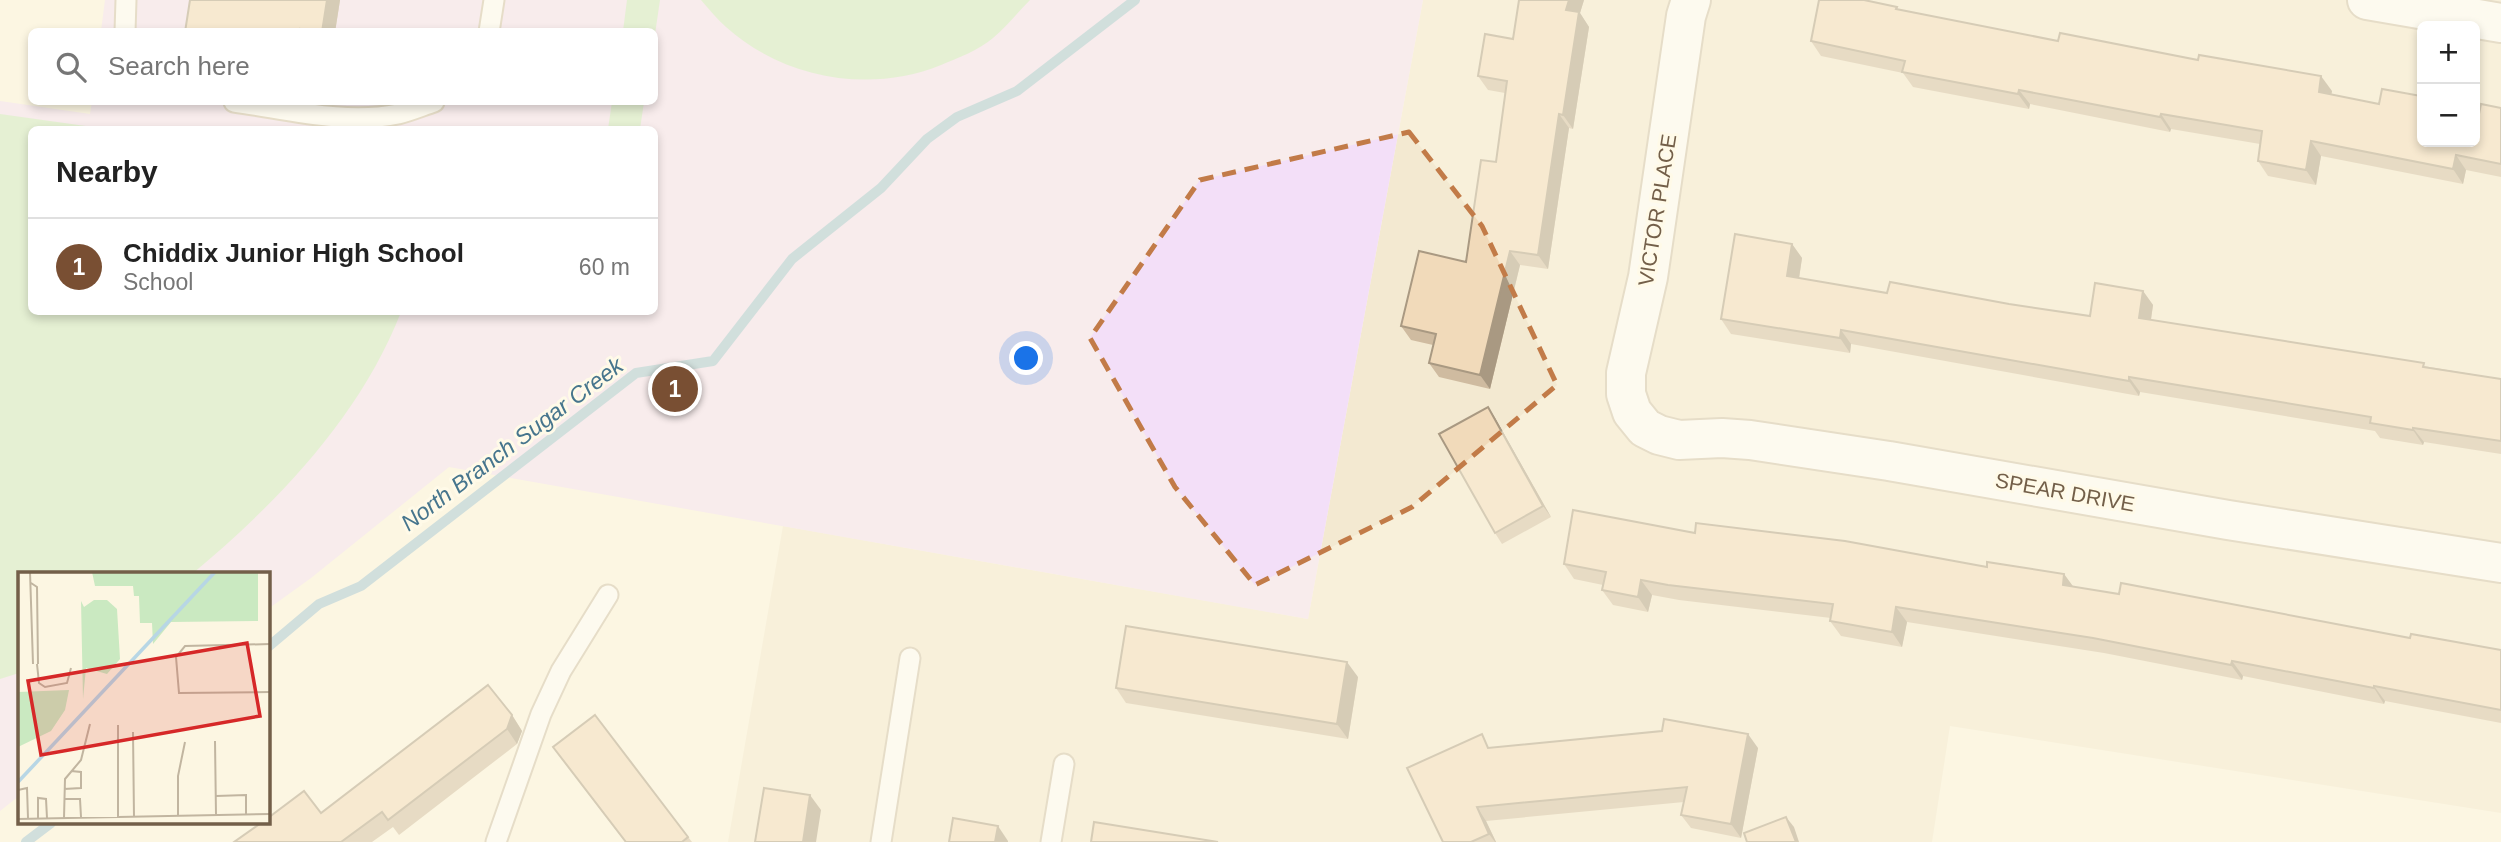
<!DOCTYPE html>
<html lang="en">
<head>
<meta charset="utf-8">
<style>
  body { margin:0; font-family:Arial,sans-serif; background:#f6f6f6; color:#222 }
  .controls { position:absolute; right:21px; top:21px; display:grid; overflow:hidden; border-radius:10px; box-shadow:0 4px 10px #0003 }
  .controls button { width:63px; height:63px; display:grid; place-items:center; padding:0; border:0; border-bottom:2px solid #e0e0e0; background:#fff; color:#222; font:35px sans-serif }
  .you { position:absolute; left:1027px; top:359px; width:24px; height:24px; margin:-18px; border:5px solid #fff; border-radius:50%; background:#1a73e8; box-shadow:0 0 0 10px #1a73e833 }
  .badge { display:grid; place-items:center; width:46px; height:46px; border-radius:50%; background:#794f33; color:#fff; font-size:23px; font-weight:700 }
  .pin { position:absolute; translate:-50% -50%; border:4px solid #fff; box-shadow:0 2px 7px #0006 }
  .list { margin:0; padding:0; list-style:none }
  h2 { display:flex; justify-content:space-between; align-items:center; height:91px; margin:0; padding:0 28px; font-size:30px }
  h2 small { font-size:23px; font-weight:400; color:#767676 }
  .list li { display:grid; grid-template-columns:46px 1fr auto; gap:21px; align-items:center; box-sizing:border-box; height:98px; padding:0 28px; border-top:2px solid #e0e0e0 }
  .list b { display:block; font-size:26px; white-space:nowrap }
  .list p { margin:0; font-size:23px; white-space:nowrap; color:#767676 }
  .list em { font-size:23px; font-style:normal; color:#767676 }
  .icon { flex:none; width:38px; height:38px; fill:none; stroke:currentColor; stroke-width:2; stroke-linecap:round; stroke-linejoin:round }
  .map { position:relative; flex:none; width:2501px; height:842px; overflow:hidden }
  .search { position:absolute; background:#fff; box-shadow:0 4px 10px #0003; left:28px; top:28px; width:630px; height:77px; display:flex; align-items:center; gap:18px; box-sizing:border-box; padding:0 24px; border-radius:10px; color:#767676; font-size:26px }
  .panel { position:absolute; background:#fff; box-shadow:0 4px 10px #0003; left:28px; top:126px; width:630px; height:189px; border-radius:10px }
  .map>svg:first-child { display:block }
</style>
</head>
<body>
<div class="map">
<svg width="2501" height="842" viewBox="0 0 2501 842">
  <rect width="100%" height="100%" fill="#fcf6e2"/>
  <path fill="#f3e9d1" fill-rule="evenodd" d="M1423 0H2501V813L1950 726 1932 842H728L783 526 1308 619ZM2422 26H2475V142H2422Z"/>
  <path fill="#f3dff8" fill-rule="evenodd" d="M105 0H1423L1308 619 449 467 311 578 268 609V574H19V796L0 811V101L90 114 92 102H654V32L101 31ZM32 130H654V312H32Z"/>
  <g fill="#cae9c1">
    <polygon points="627,0 660,0 655,34 654,32 623,31"/>
    <path d="M701 0H1030C1018 12 1006 27 993 38 979 50 958 58 941 65 870 94 784 79 726 27 717 19 709 9 701 0Z"/>
    <polygon points="612,102 644,102 640,129 608,129"/>
    <path d="M0 114 107 129 32 130V312H401C360 417 277 503 192 574H19V673L0 679Z"/>
  </g>
  <g fill="none" stroke-linecap="round" stroke-linejoin="round">
    <g stroke="#9ec3d6" stroke-width="10">
      <polyline points="268,647 319,604 361,586 636,373 713,361 792,259 881,188 927,139 957,117 1017,91 1135,0"/>
      <polyline points="26,842 51,823"/>
    </g>
    <g stroke="#cdbfa9" stroke-width="23">
      <g id="service">
        <polyline points="125,32 126,0"/>
        <polyline points="489,32 494,0"/>
        <path d="M234 102C286 109 345 125 398 114 410 111 422 106 434 102"/>
        <polyline points="496,842 541,714 561,671 608,595"/>
        <polyline points="881,842 910,658"/>
        <polyline points="1051,842 1064,764"/>
      </g>
    </g>
    <g stroke="#cdbfa9" stroke-width="42">
      <g id="minor">
        <polyline points="1691,0 1686,16 1648,277 1626,373 1626,394 1632,412 1645,428 1659,435 1679,440 1722,438 1750,440 1889,461 2228,520 2501,563"/>
        <polyline points="2367,0 2501,23"/>
      </g>
    </g>
    <use href="#service" stroke="#fff" stroke-width="19"/>
    <use href="#minor" stroke="#fff" stroke-width="38"/>
  </g>
  <g fill="#cfbba0">
    <polygon points="340,0 335,32 185,32"/>
    <polygon points="1519,0 1584,0 1580,13 1589,27 1573,129 1569,128 1548,269 1520,265 1490,389 1439,377 1429,363 1433,345 1411,340 1401,326 1466,262 1496,162 1505,93 1488,90 1478,76 1513,39"/>
    <polygon points="1897,7 1899,10 2058,41 2332,91 2331,94 2422,142 2478,119 2501,108 2501,177 2466,170 2463,184 2321,156 2316,185 2268,176 2258,161 2260,144 2171,129 2170,132 2030,104 2029,109 1913,87 1903,73 1821,56 1811,41"/>
    <polygon points="1792,244 1802,258 1799,279 1887,293 2009,304 2090,316 2143,291 2153,305 2151,320 2501,379 2501,454 2424,442 2423,445 2380,438 2375,431 2140,392 2139,396 1851,344 1850,353 1731,334 1721,319"/>
    <polygon points="1488,407 1495,418 1551,517 1502,544 1495,533"/>
    <polygon points="1695,533 1987,567 2064,574 2073,587 2410,638 2501,650 2501,723 2385,701 2384,704 2243,676 2242,680 2104,653 1907,622 1902,647 1841,636 1830,621 1831,618 1679,600 1652,595 1648,612 1613,605 1602,590 1603,585 1574,579 1564,564"/>
    <polygon points="1358,677 1348,739 1126,703 1116,688"/>
    <polygon points="512,715 522,731 517,744 399,835 393,827 372,842 234,842 321,813"/>
    <polygon points="595,715 692,842 625,842 564,762 553,747"/>
    <polygon points="1491,748 1758,748 1741,838 1691,828 1681,815 1684,802 1486,821 1496,842 1443,842"/>
  </g>
  <g fill="#a99982">
    <polygon points="327,0 340,0 335,32 322,32"/>
    <polygon points="1569,0 1584,0 1580,13 1589,27 1573,129 1563,115 1566,10"/>
    <polygon points="2321,76 2332,91 2329,107 2319,92"/>
    <polygon points="2019,90 2030,104 2029,109 2018,94"/>
    <polygon points="2421,96 2422,98 2422,112 2419,108"/>
    <polygon points="1559,114 1569,128 1548,269 1538,255"/>
    <polygon points="2161,114 2171,129 2170,132 2160,117"/>
    <polygon points="2311,141 2321,156 2316,185 2306,170"/>
    <polygon points="2456,155 2466,170 2463,184 2453,169"/>
    <polygon points="1792,244 1802,258 1797,291 1787,276"/>
    <polygon points="1510,251 1520,265 1490,389 1480,375"/>
    <polygon points="2143,291 2153,305 2149,332 2139,318"/>
    <polygon points="1841,330 1851,344 1850,353 1840,338"/>
    <polygon points="2129,377 2140,392 2139,396 2129,381"/>
    <polygon points="1488,407 1495,418 1551,517 1543,506"/>
    <polygon points="2413,428 2424,442 2423,445 2413,430"/>
    <polygon points="2064,574 2075,589 2063,585"/>
    <polygon points="1641,580 1652,595 1648,612 1638,597"/>
    <polygon points="1896,607 1907,622 1902,647 1892,632"/>
    <polygon points="2232,661 2243,676 2242,680 2231,665"/>
    <polygon points="1347,662 1358,677 1348,739 1337,724"/>
    <polygon points="2374,686 2385,701 2384,704 2374,688"/>
    <polygon points="512,715 522,731 517,744 507,729"/>
    <polygon points="1748,734 1758,748 1741,838 1731,824"/>
    <polygon points="810,795 821,810 816,842 803,842"/>
    <polygon points="1477,807 1486,821 1496,842 1495,842 1489,834"/>
    <polygon points="1786,817 1794,827 1799,842 1796,842"/>
    <polygon points="998,826 1008,841 1008,842 995,842"/>
  </g>
  <g fill="#f1daba" stroke="#a99982" stroke-width="2">
    <polygon points="190,0 327,0 322,32 300,29 300,32 185,32"/>
    <polygon points="1519,0 1569,0 1566,10 1579,12 1563,115 1559,114 1538,255 1510,251 1480,375 1429,363 1436,334 1401,326 1419,251 1466,262 1481,160 1496,162 1507,81 1478,76 1485,34 1513,39"/>
    <polygon points="1819,0 1864,0 1897,7 1896,9 2058,41 2060,33 2198,60 2199,55 2321,76 2319,92 2379,104 2382,89 2421,96 2419,108 2422,108 2422,142 2475,142 2475,118 2478,119 2481,104 2501,108 2501,164 2456,155 2453,169 2311,141 2306,170 2258,161 2262,131 2161,114 2160,117 2019,90 2018,94 1902,72 1905,61 1811,41"/>
    <polygon points="1735,234 1792,244 1787,276 1887,293 1890,282 2009,304 2090,316 2095,283 2143,291 2139,318 2424,363 2423,367 2501,379 2501,441 2413,428 2413,430 2370,423 2371,417 2129,377 2129,381 1841,330 1840,338 1721,319"/>
    <polygon points="1488,407 1543,506 1495,533 1439,434"/>
    <polygon points="1573,510 1695,533 1696,523 1845,541 1987,567 1987,562 2064,574 2063,585 2119,594 2121,583 2410,638 2411,634 2501,650 2501,710 2374,686 2374,688 2232,661 2231,665 2093,638 1896,607 1892,632 1830,621 1833,604 1668,585 1641,580 1638,597 1602,590 1606,572 1564,564"/>
    <polygon points="1126,626 1347,662 1337,724 1116,688"/>
    <polygon points="488,685 512,715 507,729 388,820 382,812 341,842 234,842 261,823 268,823 268,818 304,791 321,813"/>
    <polygon points="595,715 688,837 682,842 626,842 553,747"/>
    <polygon points="1664,719 1748,734 1731,824 1681,815 1687,787 1477,807 1489,834 1471,842 1443,842 1407,768 1482,734 1488,748 1662,731"/>
    <polygon points="764,788 810,795 803,842 755,842"/>
    <polygon points="1786,817 1796,842 1747,842 1744,833"/>
    <polygon points="953,818 998,826 995,842 949,842"/>
    <polygon points="1094,822 1218,842 1091,842"/>
  </g>
  <path d="M0 0H2501V842H0ZM1409 132 1482 226 1557 385 1412 507 1255 585 1175 487 1090 338 1200 180Z" fill="#fcf6e2" fill-opacity=".55" fill-rule="evenodd"/>
  <path fill="none" stroke="#c27b48" stroke-width="5" stroke-dasharray="14 9" stroke-linejoin="round" d="M1409 132 1482 226 1557 385 1412 507 1255 585 1175 487 1090 338 1200 180Z"/>
  <g text-anchor="middle" dominant-baseline="central" stroke-width="6" stroke-linejoin="round" paint-order="stroke">
    <g font-size="21" fill="#735f49" stroke="#fffae8">
      <text transform="translate(1657 210) rotate(-81)">VICTOR PLACE</text>
      <text transform="translate(2065 492) rotate(10)">SPEAR DRIVE</text>
    </g>
    <g font-size="23" font-style="italic" fill="#46758d" stroke="#fffae8">
      <text transform="translate(512 444) rotate(-37)">North Branch Sugar Creek</text>
    </g>
  </g>
  <g transform="translate(18 572)">
    <rect width="252" height="252" fill="#fcf6e2"/>
    <path d="M74 0H240V49L153 50 135 72 134 51H122L121 24H116L115 14H77ZM76 28H89L99 37 102 87 89 102 68 96 65 127 63 29 66 35ZM51 118 47 138 33 159 0 175V120Z" fill="#cae9c1"/>
    <path fill="none" stroke="#b7d6e5" stroke-width="3.5" d="M0 210 197 0"/>
    <path fill="none" stroke="#c1b5a0" stroke-width="2" d="M12 0 15 92M13 11 19 15 20 92M252 72 167 74 158 85 161 121 252 120M19 92 21 111 27 115 49 111 53 96M100 153V245M115 160 116 245M197 169 198 243M46 217 63 216V200L53 199M0 218 9 216 10 246M198 224 228 223V243M46 227H62L63 245M160 244V204L167 170M20 246V226L28 227 29 246M46 246 47 207 63 188 72 152M0 247 252 242"/>
    <path fill="#d62828" fill-opacity="0.15" stroke="#d62828" stroke-width="3.5" d="M229 71 242 144 23 183 10 109Z"/>
    <rect width="252" height="252" fill="none" stroke="#735f49" stroke-width="3.5"/>
  </g>
</svg>
<div class="controls">
<button>+</button>
<button>−</button>
</div>
<div class="you"></div>
<div class="pin badge" style="left:675px;top:389px">1</div>
<div class="search"><svg class="icon" aria-label="search" viewBox="0 0 24 24"><circle cx="10" cy="10" r="6"/><path d="M15 15l6 6"/></svg>Search here</div>
<section class="panel">
<h2>Nearby<small></small></h2>
<ul class="list">
<li><span class="badge">1</span><div><b>Chiddix Junior High School</b><p>School</p></div><em>60 m</em></li>
</ul>
</section>
</div>
</body>
</html>
